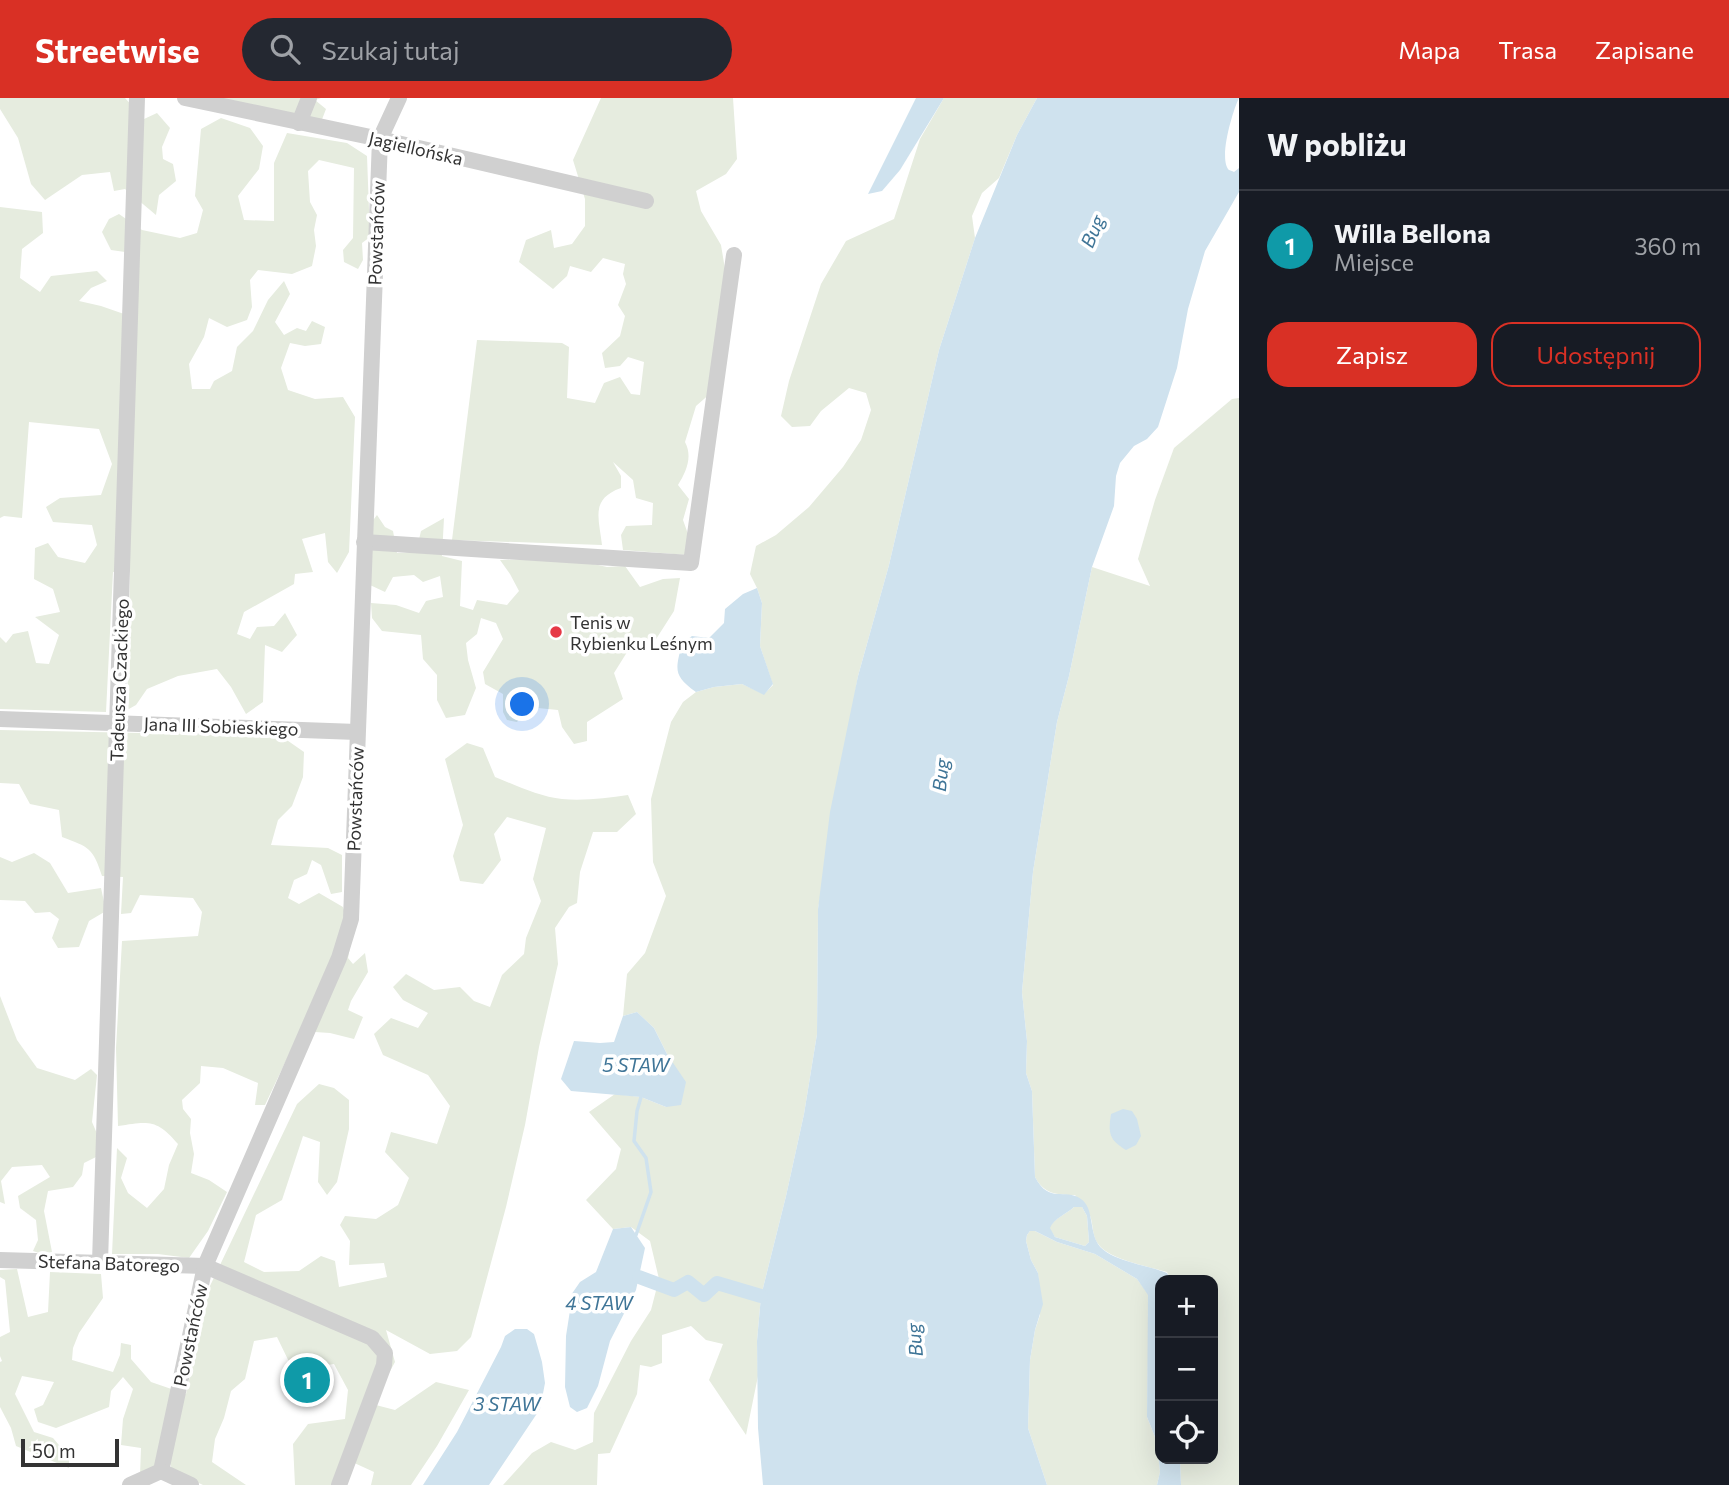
<!DOCTYPE html>
<html lang="pl">
<head>
<meta charset="utf-8">
<style>
  body { margin:0; font-family:Commissioner,sans-serif; background:#242831; color:#f1f3f6 }
  .controls { position:absolute; right:21px; bottom:21px; display:grid; overflow:hidden; border-radius:14px; box-shadow:0 7px 28px #0002 }
  .controls button { width:63px; height:63px; display:grid; place-items:center; padding:0; border:0; border-bottom:2px solid #363941; background:#171b24; color:#f1f3f6; font:35px sans-serif }
  .scale { position:absolute; left:21px; bottom:18px; width:98px; box-sizing:border-box; padding-left:7px; border:4px solid #333; border-top:0; font-size:19px; line-height:24px; white-space:nowrap; color:#333; -webkit-text-stroke:5px #fff; paint-order:stroke }
  .you { position:absolute; left:523px; top:607px; width:24px; height:24px; margin:-18px; border:5px solid #fff; border-radius:50%; background:#1a73e8; box-shadow:0 0 0 10px #1a73e833 }
  .badge { display:grid; place-items:center; width:46px; height:46px; border-radius:50%; background:#d93025; color:#fff; font-size:23px; font-weight:700 }
  .pin { position:absolute; translate:-50% -50%; border:4px solid #fff; box-shadow:0 2px 7px #0006 }
  .list { margin:0; padding:0; list-style:none }
  h2 { display:flex; justify-content:space-between; align-items:center; height:91px; margin:0; padding:0 28px; font-size:30px }
  h2 small { font-size:23px; font-weight:400; color:#9ea1a6 }
  .list li { display:grid; grid-template-columns:46px 1fr auto; gap:21px; align-items:center; box-sizing:border-box; height:112px; padding:0 28px; border-top:2px solid #363941 }
  .list b { display:block; font-size:26px; white-space:nowrap }
  .list p { margin:0; font-size:23px; white-space:nowrap; color:#9ea1a6 }
  .list em { font-size:23px; font-style:normal; color:#9ea1a6 }
  .actions { display:flex; gap:14px; padding:21px 28px }
  .actions a { flex:1; padding:16px 0; border:2px solid #d93025; border-radius:21px; text-align:center; font-size:24px; color:#d93025 }
  .actions .main { background:#d93025; color:#fff }
  .icon { flex:none; width:38px; height:38px; fill:none; stroke:currentColor; stroke-width:2; stroke-linecap:round; stroke-linejoin:round }
  .map { position:relative; flex:none; width:1239px; height:1387px; overflow:hidden }
  header { display:flex; align-items:center; gap:42px; box-sizing:border-box; height:98px; padding:0 35px; background:#d93025; color:#fff }
  header strong { font-size:33px }
  nav { display:flex; gap:38px; margin-inline-start:auto; font-size:24px }
  .search { width:490px; height:63px; background:#242831; display:flex; align-items:center; gap:18px; box-sizing:border-box; padding:0 24px; border-radius:38px; color:#9ea1a6; font-size:26px }
  main { display:flex }
  aside { flex:1; background:#171b24 }
  .map>svg:first-child { display:block }
</style>
</head>
<body>
<header>
<strong>Streetwise</strong>
<div class="search"><svg class="icon" aria-label="search" viewBox="0 0 24 24"><circle cx="10" cy="10" r="6"/><path d="M15 15l6 6"/></svg>Szukaj tutaj</div>
<nav><a>Mapa</a><a>Trasa</a><a>Zapisane</a></nav>
</header>
<main>
<div class="map">
<svg width="1239" height="1387" viewBox="0 0 1239 1387">
  <rect width="100%" height="100%" fill="#fff"/>
  <g fill="#e6ecdf">
    <polygon points="0,0 125,0 144,21 157,15 170,30 162,49 163,61 173,66 176,83 159,97 156,117 125,91 114,93 110,74 82,77 45,102 31,86 18,40 0,11"/>
    <polygon points="218,0 321,0 315,2 326,11 321,24"/>
    <path d="M601 0H733L737 61 726 76 696 93 701 113 721 147 730 201 712 294 696 308 685 344C693 359 686 374 678 387L689 401 683 422 688 436 687 457 623 452 621 437 626 428 652 427 653 405 636 400 633 382 613 364 621 378V390C590 401 599 420 602 447L452 442 477 242 562 245 569 249 567 300 595 305 604 285 620 279 631 296 640 297 644 264 628 259 620 268 605 270 602 255 620 238 625 218 618 207 626 186 623 176 625 166 603 160 591 174 570 168 567 178 553 191 519 164 526 142 551 132 554 150 572 146 585 128V101L573 62Z"/>
    <polygon points="944,0 1037,0 1017,37 999,80 982,95 972,118 975,140 939,252 889,467 858,578 818,811 817,936 804,1016 786,1098 761,1198 757,1243 758,1278 746,1337 709,1282 723,1246 706,1242 691,1228 662,1237 662,1265 651,1269 640,1267 637,1296 610,1355 598,1356 597,1387 503,1387 532,1355 551,1344 575,1352 593,1344 594,1315 631,1243 651,1212 659,1181 650,1143 631,1129 613,1131 586,1102 616,1071 621,1051 589,1014 615,996 641,999 666,1009 667,956 654,930 637,914 623,918 627,876 645,855 666,798 653,764 651,701 671,624 683,604 696,594 714,589 742,586 764,596 773,587 760,548 762,505 757,490 750,476 756,448 776,437 809,409 843,369 861,342 871,312 866,295 849,290 821,313 810,328 792,329 781,318 789,283 821,186 846,143 894,121 920,41"/>
    <polygon points="221,20 250,30 263,48 259,71 238,98 244,122 274,123 274,65 287,35 347,45 367,58 370,139 362,145 363,162 358,171 344,164 343,152 353,140 354,70 319,62 308,73 310,104 317,117 314,132 316,148 312,168 292,176 258,172 250,182 252,209 247,222 227,229 209,220 204,239 189,266 192,291 210,291 214,283 232,273 237,249 253,233 268,202 284,183 290,196 275,224 284,237 297,230 306,233 312,223 325,229 321,246 305,248 290,245 281,270 288,292 315,301 343,299 355,319 349,454 337,475 328,464 325,435 302,441 313,474 295,476 294,486 244,514 237,536 250,541 257,529 274,528 285,515 297,537 282,554 265,547 263,604 246,616 231,589 217,571 178,578 147,591 136,607 127,612 130,474 113,474 106,614 0,611 0,539 6,545 13,536 28,533 36,565 49,566 59,537 35,519 60,514 53,491 34,481 35,450 48,445 58,459 85,465 97,447 92,427 53,424 46,409 60,400 101,397 112,366 99,331 29,324 22,420 4,418 0,420 0,109 42,114 43,135 22,151 20,180 40,194 51,178 97,173 107,183 91,190 79,203 101,208 124,216 139,156 111,152 102,134 109,121 119,116 142,132 180,140 197,135 203,112 195,98 201,31"/>
    <path d="M1239 300V1387H1181L1180 1361H1213V1182H1171L1167 1174C1150 1169 1109 1161 1099 1147 1091 1138 1094 1125 1089 1115 1086 1109 1079 1103 1075 1097 1057 1097 1044 1096 1035 1079L1032 993 1026 975 1027 943 1022 894 1033 774 1057 624 1069 578 1092 469 1150 488 1138 461 1155 402 1174 350 1232 301Z"/>
    <polygon points="377,417 385,429 393,433 397,455 416,454 421,433 444,420 442,458 462,463 460,508 473,512 477,502 507,507 519,493 510,476 500,462 535,461 584,464 607,469 625,468 640,489 663,481 680,480 674,513 651,549 629,551 614,575 623,601 587,624 587,643 574,646 562,629 558,612 538,610 525,613 517,624 507,622 503,614 503,596 485,586 483,574 503,541 496,525 481,520 477,536 466,545 468,562 476,590 465,617 446,620 437,602 437,577 423,561 421,537 382,533 372,520 371,505 396,507 419,515 426,503 443,499 440,478 423,484 414,477 393,479 385,494 370,487 371,425"/>
    <path d="M0 632 281 638 304 654 303 679 292 708 278 722 271 747 328 750 342 757V794L331 796 321 767 312 762 307 776 294 782 288 800 299 806 319 795 343 809 352 838 348 860 353 866 365 855 368 874 351 903 348 912 363 919 354 941 330 935 300 933 265 1007H255L258 985 223 970 201 968 200 985 182 1002 183 1011 191 1021 190 1035 194 1056 191 1075 209 1082 227 1094 208 1133 189 1160 158 1156H112L117 1050 127 1060 121 1080 128 1095 147 1110 164 1091 169 1067 178 1046C157 1021 149 1023 118 1028L116 950 122 843 198 838 202 814 193 800 140 797 131 815 121 816 123 779 102 778C93 750 89 749 62 739L59 712 30 706 19 686 0 685Z"/>
    <path d="M467 645 483 650 495 679C515 687 540 699 562 701 584 703 607 700 628 697L636 716 617 734H593L580 774 577 805 569 809 555 830 558 866 539 949 525 1027 506 1109 471 1239 457 1253 430 1256 386 1232 395 1264 372 1306 395 1312 436 1284 469 1292 437 1348 411 1387H371L374 1374 350 1363 339 1387H295L293 1346 308 1326 345 1321 348 1292 334 1266 293 1272 277 1239 254 1243 245 1281 231 1293 224 1320 215 1341 212 1364 246 1387H203L173 1373 168 1361 140 1377 141 1350 121 1347 123 1321 133 1291 123 1279 111 1293 109 1309 56 1330 38 1324 34 1311 43 1307 54 1284 22 1278 15 1296 34 1334 53 1340 69 1359V1370L16 1348 11 1330 0 1309V1264L2 1263 0 1258V1239L10 1234 5 1182 0 1179V1172L17 1171 28 1219 48 1214 50 1174 101 1176 103 1200 79 1235 73 1250 72 1262 113 1274 120 1257 121 1245 131 1247V1261L151 1284 186 1296 209 1190 297 1006 319 986 334 990 349 1002V1031L337 1084 327 1097 318 1084 320 1044 303 1038 282 1102 256 1117 244 1164 264 1174 299 1173 321 1158 335 1163 339 1189 387 1179 384 1165 349 1167 350 1143 340 1127 345 1118 376 1121 398 1107 409 1080 385 1054 391 1034 437 1046 450 1008 428 977 383 957 374 936 391 920 418 930 428 915 403 902 393 889 406 876 434 892 460 889 474 903 490 909 502 877 524 856 526 840 541 803 533 781 546 730 507 719 494 736 501 762 483 786 460 783 453 758 463 727 445 661Z"/>
    <polygon points="34,755 50,765 68,795 101,790 106,813 89,823 79,849 58,850 52,840 59,821 50,814 35,815 25,803 0,802 0,759 12,764"/>
    <polygon points="0,898 17,942 37,970 75,982 91,971 97,977 92,1024 98,1038 96,1059 84,1065 82,1077 73,1089 48,1093 44,1113 52,1154 42,1156 33,1153 38,1142 36,1122 20,1110 18,1098 50,1079 42,1067 12,1069 1,1083 5,1106 0,1104"/>
    <path d="M1074 1109H1082L1087 1118 1089 1144 1085 1148 1055 1139 1049 1130C1054 1120 1067 1116 1074 1109Z"/>
    <polygon points="1030,1133 1035,1133 1057,1144 1095,1156 1137,1181 1149,1197 1147,1319 1157,1344 1160,1374 1157,1387 1047,1387 1028,1330 1030,1262 1035,1232 1040,1217 1038,1175 1031,1162 1026,1143 1027,1137"/>
  </g>
  <g fill="#cfe2ee" fill-rule="evenodd">
    <polygon points="916,0 944,0 900,72 882,93 868,96"/>
    <path d="M1037 0H1239C1233 12 1218 61 1229 72 1231 73 1233 73 1234 74L1239 70V94L1205 153 1188 211 1177 270 1158 329 1147 341 1134 348 1120 365 1116 378 1114 408 1092 469 1069 578 1057 624 1033 774 1022 894 1027 943 1026 975 1032 993 1035 1079C1050 1107 1064 1089 1081 1101 1094 1110 1089 1132 1098 1146 1109 1163 1148 1167 1167 1175L1171 1182H1160V1361H1180L1181 1387H1157L1160 1374 1157 1344 1147 1319 1148 1197 1137 1181 1095 1156 1057 1144 1035 1133H1030L1027 1137 1026 1143 1031 1162 1038 1175 1043 1206 1035 1232 1030 1262 1028 1330 1047 1387H763L758 1330 757 1243 761 1198 786 1098 804 1016 817 936 818 811 830 714 858 578 889 467 939 252 975 140 1017 37ZM1074 1109H1082L1087 1118 1089 1144 1085 1148 1055 1139 1050 1130C1054 1120 1067 1116 1074 1109Z"/>
    <path d="M757 490 762 505 760 548 773 586 764 597 742 586 714 589 696 594C672 577 676 571 682 545L692 538 709 540 724 525 725 511 743 496Z"/>
    <polygon points="637,914 654,930 667,956 686,984 681,1007 666,1009 641,999 571,993 561,981 574,943 600,945 614,944 623,918"/>
    <path d="M1123 1011 1132 1013 1137 1021 1141 1038 1136 1047 1126 1052C1109 1042 1108 1035 1111 1016Z"/>
    <polygon points="631,1129 645,1150 636,1192 610,1243 598,1288 587,1310 577,1314 570,1309 565,1289 566,1238 571,1206 571,1197 580,1184 596,1174 613,1131"/>
    <polygon points="515,1231 527,1231 534,1236 542,1264 545,1285 540,1311 489,1387 423,1387 457,1334 501,1249 505,1238"/>
  </g>
  <g fill="none" stroke-linecap="round" stroke-linejoin="round">
    <polyline stroke="#cfe2ee" stroke-width="3.5" points="636,1137 651,1094 646,1060 634,1043 637,1013 641,999"/>
    <polyline stroke="#cfe2ee" stroke-width="14" points="639,1179 674,1192 688,1184 704,1197 717,1185 761,1198"/>
    <g stroke="#d0d0d0" stroke-width="16">
      <polyline points="185,0 380,41 646,103"/>
      <polyline points="299,25 309,0"/>
      <polyline points="364,444 691,465 734,157"/>
      <polyline points="0,621 357,634"/>
      <polyline points="0,1162 205,1168 372,1240 385,1255 384,1267 339,1387"/>
      <polyline points="100,1164 137,0"/>
      <polyline points="161,1373 205,1168 339,860 351,821 380,41 399,0"/>
      <polyline points="130,1387 161,1373 191,1387"/>
    </g>
  </g>
  <circle fill="#e63946" stroke="#fff" stroke-width="2.5" cx="556" cy="534" r="7"/>
  <g text-anchor="middle" dominant-baseline="central" stroke-width="7" stroke-linejoin="round" paint-order="stroke">
    <g font-size="18" fill="#333" stroke="#fff">
      <text transform="translate(416 50) rotate(13)">Jagiellońska</text>
      <text transform="translate(376 135) rotate(-88)">Powstańców</text>
      <text transform="translate(119 582) rotate(-88)">Tadeusza Czackiego</text>
      <text transform="translate(221 628) rotate(2)">Jana III Sobieskiego</text>
      <text transform="translate(355 701) rotate(-88)">Powstańców</text>
      <text transform="translate(109 1165) rotate(2)">Stefana Batorego</text>
      <text transform="translate(190 1237) rotate(-78)">Powstańców</text>
    </g>
    <g font-size="18" fill="#333" stroke="#fff" text-anchor="start">
      <text x="570" y="524">Tenis w<tspan x="570" dy="21">Rybienku Leśnym</tspan></text>
    </g>
    <g font-size="19" font-style="italic" fill="#3f7597" stroke="#fff">
      <text transform="translate(1092 133) rotate(-67)">Bug</text>
      <text transform="translate(940 677) rotate(-84)">Bug</text>
      <text x="636" y="966">5 STAW</text>
      <text x="599" y="1204">4 STAW</text>
      <text transform="translate(914 1242) rotate(-95)">Bug</text>
      <text x="507" y="1305">3 STAW</text>
    </g>
  </g>
</svg>
<div class="controls">
<button>+</button>
<button>−</button>
<button><svg class="icon" aria-label="locate" viewBox="0 0 24 24"><circle cx="12" cy="12" r="6"/><path d="M12 2v4M12 18v4M2 12h4M18 12h4"/></svg></button>
</div>
<div class="scale">50 m</div>
<div class="you"></div>
<div class="pin badge" style="left:307px;top:1282px;background:#0f9aa8">1</div>
</div>
<aside>
<h2>W pobliżu<small></small></h2>
<ul class="list">
<li><span class="badge" style="background:#0f9aa8">1</span><div><b>Willa Bellona</b><p>Miejsce</p></div><em>360 m</em></li>
</ul>
<div class="actions"><a class="main">Zapisz</a><a>Udostępnij</a></div>
</aside>
</main>
</body>
</html>
